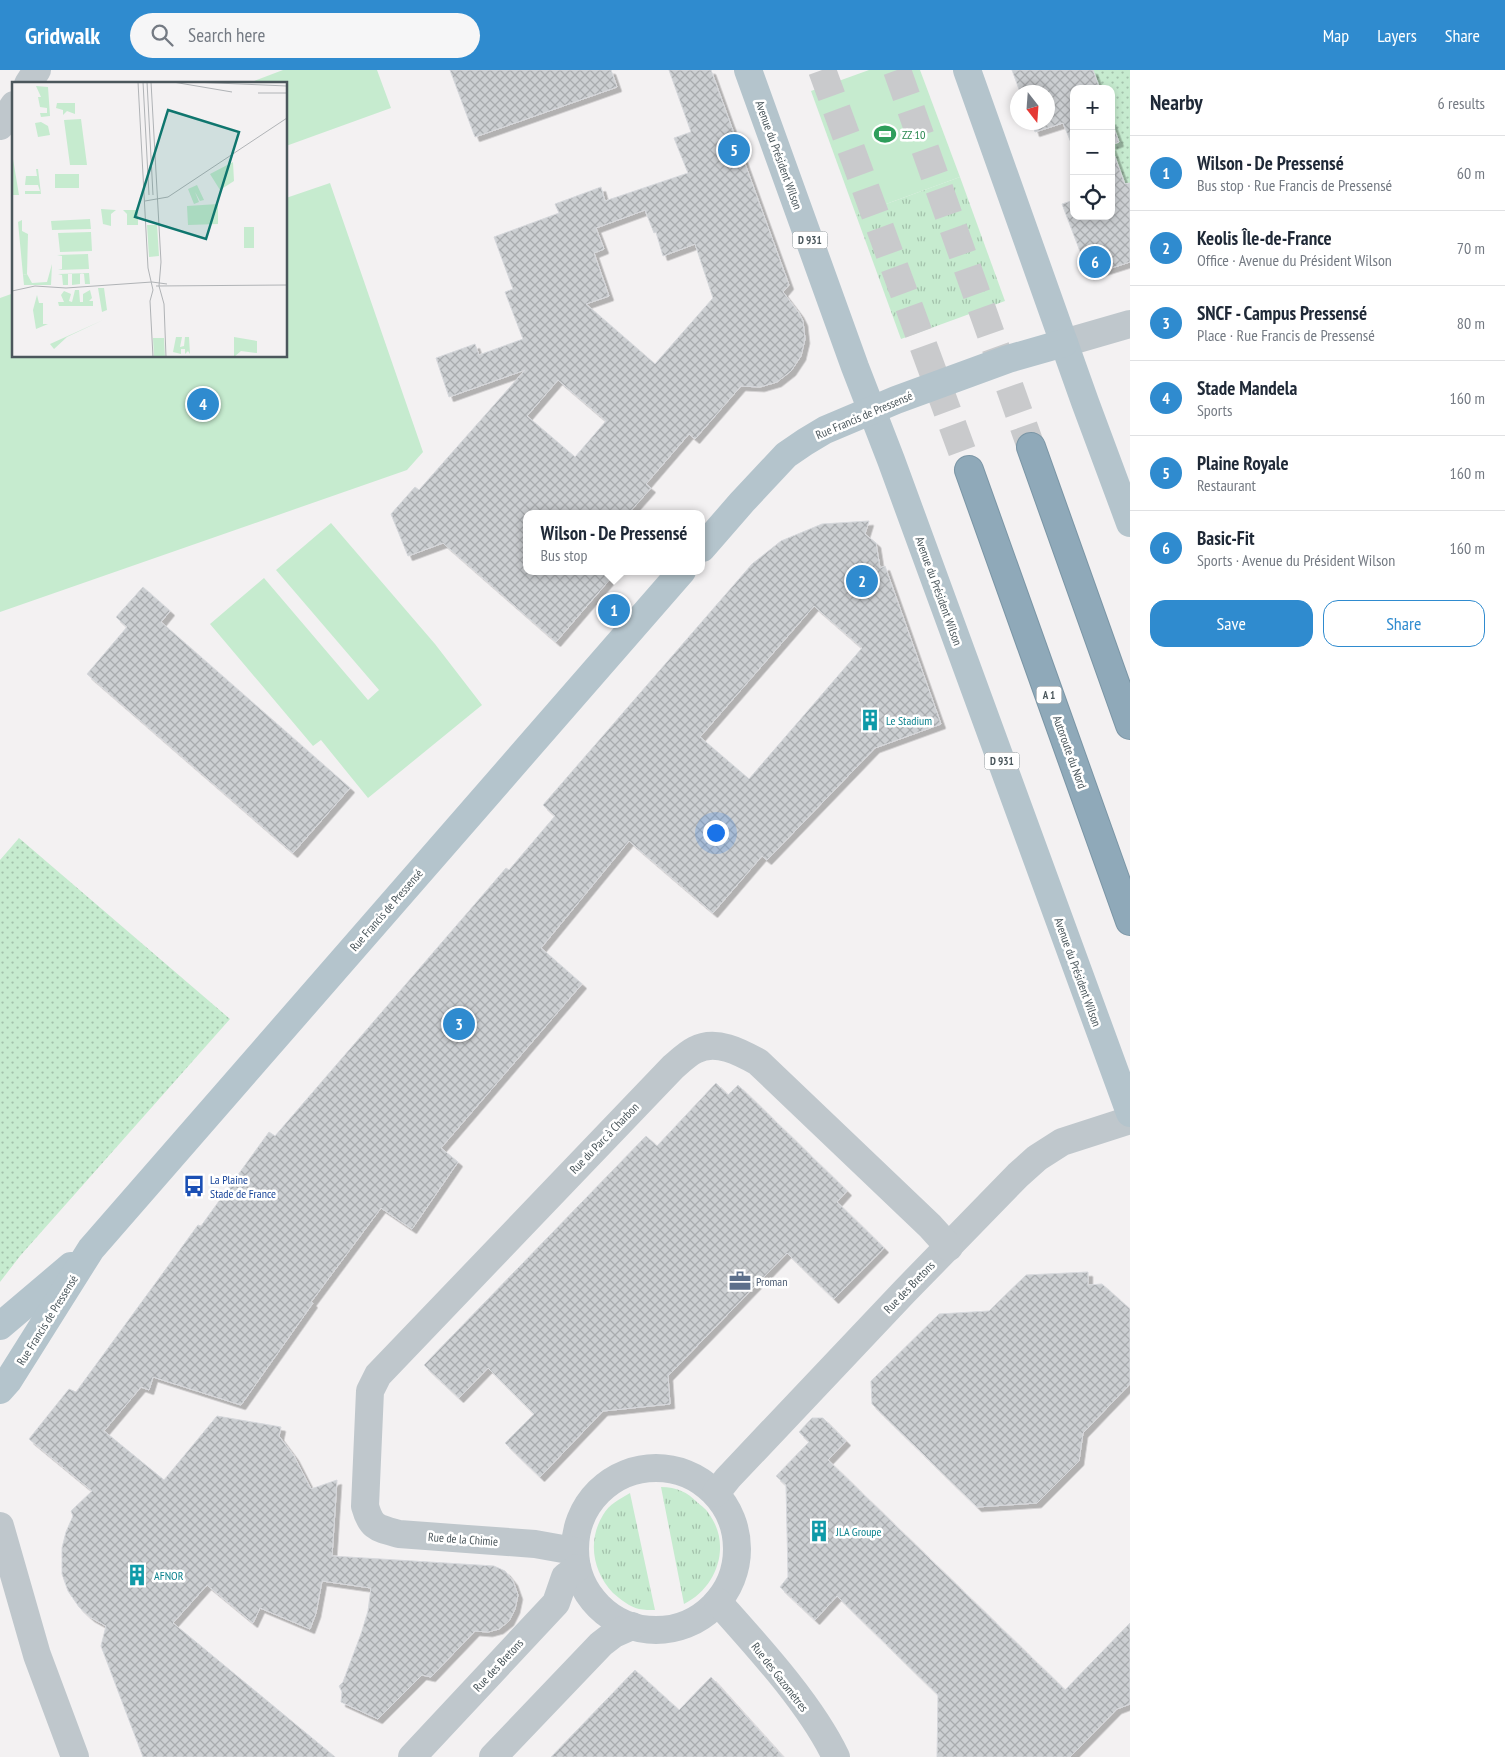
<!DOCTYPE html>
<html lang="en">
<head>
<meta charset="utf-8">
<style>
  body { margin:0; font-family:"PT Sans Narrow",sans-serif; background:#f6f6f7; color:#1f2937 }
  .controls { position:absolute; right:15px; top:15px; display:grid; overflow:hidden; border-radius:10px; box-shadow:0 2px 8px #0003 }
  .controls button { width:45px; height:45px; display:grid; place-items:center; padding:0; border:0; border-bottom:1px solid #e0e1e3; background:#fff; color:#1f2937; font:25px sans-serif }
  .compass { position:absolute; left:1010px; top:15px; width:45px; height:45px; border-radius:50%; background:#fff; box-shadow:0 2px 8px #0003; rotate:163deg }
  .you { position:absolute; left:715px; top:762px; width:18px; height:18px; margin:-12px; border:4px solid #fff; border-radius:50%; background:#1a73e8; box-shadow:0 0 0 8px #1a73e833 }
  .badge { display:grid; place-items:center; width:32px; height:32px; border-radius:50%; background:#2f8bcf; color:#fff; font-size:16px; font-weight:700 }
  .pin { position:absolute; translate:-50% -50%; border:2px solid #fff; box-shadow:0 1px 5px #0006 }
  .popup { position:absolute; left:523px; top:440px; width:182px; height:65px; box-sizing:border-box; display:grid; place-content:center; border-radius:10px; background:#fff; filter:drop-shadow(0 1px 4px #0005); font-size:16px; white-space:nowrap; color:#747a83 }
  .popup b { font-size:19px; color:#1f2937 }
  .popup::after { content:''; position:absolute; left:50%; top:100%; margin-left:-10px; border:10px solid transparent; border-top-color:#fff }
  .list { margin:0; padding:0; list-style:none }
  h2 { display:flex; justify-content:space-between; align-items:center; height:65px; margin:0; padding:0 20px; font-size:21px }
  h2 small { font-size:16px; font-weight:400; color:#747a83 }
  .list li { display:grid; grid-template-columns:32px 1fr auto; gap:15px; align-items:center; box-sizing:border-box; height:75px; padding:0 20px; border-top:1px solid #e0e1e3 }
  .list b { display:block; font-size:19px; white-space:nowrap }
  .list p { margin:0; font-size:16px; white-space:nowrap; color:#747a83 }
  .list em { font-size:16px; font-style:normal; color:#747a83 }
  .actions { display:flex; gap:10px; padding:15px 20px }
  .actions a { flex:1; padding:11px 0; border:1px solid #2f8bcf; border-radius:15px; text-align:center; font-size:18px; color:#2f8bcf }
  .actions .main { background:#2f8bcf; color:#fff }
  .icon { flex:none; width:28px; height:28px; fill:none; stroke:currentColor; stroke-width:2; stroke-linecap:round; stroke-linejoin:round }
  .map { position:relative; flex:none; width:1130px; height:1687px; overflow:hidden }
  header { display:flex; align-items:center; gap:30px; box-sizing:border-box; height:70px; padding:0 25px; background:#2f8bcf; color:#fff }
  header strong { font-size:24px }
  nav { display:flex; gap:28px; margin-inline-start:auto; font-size:18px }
  .search { width:350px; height:45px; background:#f6f6f7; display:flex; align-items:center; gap:12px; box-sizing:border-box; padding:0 18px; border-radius:28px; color:#747a83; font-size:19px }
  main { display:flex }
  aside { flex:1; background:#fff }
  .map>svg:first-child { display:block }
</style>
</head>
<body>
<header>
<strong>Gridwalk</strong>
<div class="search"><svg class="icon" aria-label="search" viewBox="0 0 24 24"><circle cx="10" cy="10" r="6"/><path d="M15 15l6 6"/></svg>Search here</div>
<nav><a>Map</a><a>Layers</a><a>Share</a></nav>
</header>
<main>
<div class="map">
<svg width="1130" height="1687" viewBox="0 0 1130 1687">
  <defs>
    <pattern id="grass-tufts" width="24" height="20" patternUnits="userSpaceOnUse" patternTransform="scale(1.25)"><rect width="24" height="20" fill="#c6ebcf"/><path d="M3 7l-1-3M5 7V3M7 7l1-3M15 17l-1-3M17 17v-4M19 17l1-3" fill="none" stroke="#a3c1ab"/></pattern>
    <pattern id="park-dots" width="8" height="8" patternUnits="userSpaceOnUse" patternTransform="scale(1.25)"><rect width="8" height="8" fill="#c6ebcf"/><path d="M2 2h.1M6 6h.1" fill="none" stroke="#a3c1ab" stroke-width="1.8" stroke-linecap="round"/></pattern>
    <pattern id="building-cross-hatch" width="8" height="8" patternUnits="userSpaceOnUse" patternTransform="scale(1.25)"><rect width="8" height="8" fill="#cccfd2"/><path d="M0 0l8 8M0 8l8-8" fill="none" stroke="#a8abae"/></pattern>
    <filter id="shadow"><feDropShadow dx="4.5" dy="4.5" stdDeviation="0" flood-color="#0004"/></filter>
  </defs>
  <rect width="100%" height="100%" fill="#f3f1f2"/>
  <g fill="url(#grass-tufts)">
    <polygon points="960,107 1005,231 901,269 856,145"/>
    <path d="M661 1417C677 1417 687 1422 698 1433 702 1436 707 1440 709 1444 732 1475 717 1518 684 1534Z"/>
    <path d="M630 1423 655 1540C650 1540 644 1540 639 1539 630 1537 620 1529 613 1523 593 1502 587 1471 603 1445 609 1434 620 1429 630 1423Z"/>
  </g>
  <g fill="url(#park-dots)">
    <polygon points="1093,0 1130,0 1130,113 1125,114 1111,76 1119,72 1111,50 1111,19 1100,19"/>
    <polygon points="19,768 230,949 20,1186 0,1212 0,790"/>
  </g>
  <g fill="#c6ebcf">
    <polygon points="283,0 377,0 391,38 286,76 286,14 246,14"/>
    <polygon points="869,0 920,0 960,107 856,145 811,21"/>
    <polygon points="330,113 423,382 407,400 0,542 0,228 14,223 14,286 286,286 286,128"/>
    <polygon points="331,453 435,574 482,635 368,728 321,670 313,676 210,554 264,508 368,630 379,620 276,500"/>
  </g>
  <g fill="url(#building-cross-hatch)" stroke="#d6d8dc" fill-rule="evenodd" filter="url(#shadow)">
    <polygon points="450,0 611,0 617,17 475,67"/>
    <path d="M669 0H711L789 215 783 222 799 243 803 251 805 269 801 286 791 301 777 312 760 317 741 316 695 369 689 364 646 414 651 418 628 444H526V501H617L556 572 443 473 408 486 391 444 415 417 419 420 525 300 449 327 436 288 475 274 479 285 523 269 505 222 513 219 494 167 559 143 555 134 601 117 605 131 688 103 674 68 691 62ZM645 140 654 163 656 162 663 186 695 174 713 228 655 294 586 234 609 226 594 183 604 179 596 158ZM558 310 606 351 575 387 527 346Z"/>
    <polygon points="1012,0 1093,0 1100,19 1074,19 1074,80 1063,53 1035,62 1032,52 1048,52 1048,22 1020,22"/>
    <polygon points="1111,50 1119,72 1111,75"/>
    <polygon points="1111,76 1125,114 1130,113 1130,192 1089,205 1062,134 1074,130 1074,146 1111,146"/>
    <path d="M869 451 865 464 876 473 880 498 885 496 941 654 875 678 767 790 762 786 713 843 629 771 541 878 582 914 441 1078 458 1092 412 1159 381 1138 311 1232 313 1233 241 1335 153 1307 149 1320 141 1317 104 1361 164 1410 217 1346 281 1357 279 1366 294 1386 311 1419 337 1410 332 1486 494 1496 505 1501 513 1511 518 1525 515 1539 509 1551 499 1559 488 1562 475 1561 431 1607 422 1605 378 1649 341 1632 342 1622 339 1616 343 1612 361 1564 368 1541 371 1518 322 1511 316 1543 310 1559 260 1538 253 1553 207 1515 173 1553 335 1687H143L101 1576 106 1556 90 1547 79 1537 68 1521 62 1504V1478L66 1462 73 1446 71 1441 92 1421 29 1369 69 1319 76 1322 198 1155 201 1156 269 1062 275 1066 506 798 509 800 555 746 543 735 752 494 781 471 822 454ZM814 536 862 578 749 709 700 667Z"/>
    <polygon points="143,517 170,541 161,552 350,718 293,783 87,604 127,557 116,547"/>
    <polygon points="716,1013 728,1025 738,1015 847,1121 837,1132 884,1178 834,1229 787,1183 668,1306 670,1334 603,1341 540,1407 505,1373 534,1344 488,1298 459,1328 424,1295 646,1066 657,1076"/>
    <polygon points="1088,1202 1088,1215 1102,1214 1130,1239 1130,1314 1083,1363 1079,1391 1037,1433 977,1437 872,1334 871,1311 939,1244 989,1241 1026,1205"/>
    <polygon points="812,1348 823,1348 846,1371 828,1390 1065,1620 1130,1553 1130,1634 1117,1639 1070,1687 937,1687 938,1625 837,1526 815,1550 780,1517 788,1507 786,1415 776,1406 809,1372 799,1362"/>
    <polygon points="635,1600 679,1640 711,1607 783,1687 551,1687"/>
  </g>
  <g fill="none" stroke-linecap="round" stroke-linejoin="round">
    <g stroke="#c9cacc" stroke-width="28" stroke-dasharray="28 14" stroke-linecap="butt">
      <polyline points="822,0 969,400"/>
      <polyline points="897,0 1031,377"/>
    </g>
    <g stroke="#7a95a5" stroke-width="30">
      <g id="highway">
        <polyline points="1031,377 1130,655"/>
        <polyline points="969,400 1130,851"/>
      </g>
    </g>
    <g stroke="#bfc7cc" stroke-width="28">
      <polyline points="28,14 37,0"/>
      <polyline points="0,56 14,35"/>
      <polyline points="1064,273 1130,254"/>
      <circle cx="656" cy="1479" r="81"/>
      <polyline points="716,1423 728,1408 904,1222 1018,1105 1037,1088 1062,1072 1130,1050"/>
      <polyline points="0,1456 37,1585 75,1687"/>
      <path d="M574 1481 535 1474 399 1464C377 1458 371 1458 365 1436L370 1321 378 1305 673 997C680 991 687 984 695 980 716 969 740 982 758 992L930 1156 949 1177"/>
      <path d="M718 1532C758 1577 810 1633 836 1687"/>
      <polyline points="412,1687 556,1533 565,1507 577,1498"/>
      <polyline points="493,1687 601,1574 614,1564 632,1556"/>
    </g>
    <g stroke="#b4c4cc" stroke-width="28">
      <polyline points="748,0 855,297 891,390 1130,1043"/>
      <polyline points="967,0 1085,332 1130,453"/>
      <polyline points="702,478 742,432 786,385 805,372 825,360 896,330 1008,289 1064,273"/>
      <polyline points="0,1256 71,1196"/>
      <polyline points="0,1320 8,1311 91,1179 682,501"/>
    </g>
    <use href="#highway" stroke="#8fa9b9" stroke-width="28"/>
  </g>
  <defs>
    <g id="stadium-bare" transform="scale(1.725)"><path d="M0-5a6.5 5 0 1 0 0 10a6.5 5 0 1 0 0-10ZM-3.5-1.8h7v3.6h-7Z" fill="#2e9e5b" stroke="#fff" stroke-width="2.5" paint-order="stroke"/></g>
    <g id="building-bare" transform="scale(1.725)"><path d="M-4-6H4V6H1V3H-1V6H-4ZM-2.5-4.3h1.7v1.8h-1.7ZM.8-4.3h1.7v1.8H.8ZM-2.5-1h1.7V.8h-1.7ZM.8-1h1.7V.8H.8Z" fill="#0f9aa8" stroke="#fff" stroke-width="2.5" paint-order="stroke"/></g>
    <g id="bus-bare" transform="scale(1.725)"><path d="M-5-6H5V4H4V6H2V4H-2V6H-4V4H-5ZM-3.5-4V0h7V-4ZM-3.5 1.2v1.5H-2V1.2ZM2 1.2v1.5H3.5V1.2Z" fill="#1a4fb4" stroke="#fff" stroke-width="2.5" paint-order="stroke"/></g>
    <g id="office-bare" transform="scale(1.725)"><path d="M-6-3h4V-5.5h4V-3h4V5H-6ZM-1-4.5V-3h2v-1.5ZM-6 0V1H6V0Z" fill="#5c6f8a" stroke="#fff" stroke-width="2.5" paint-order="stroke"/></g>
  </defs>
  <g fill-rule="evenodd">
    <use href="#stadium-bare" x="885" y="64"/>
    <use href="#building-bare" x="870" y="650"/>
    <use href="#bus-bare" x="194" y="1116"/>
    <use href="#office-bare" x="740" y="1211"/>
    <use href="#building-bare" x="819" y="1461"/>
    <use href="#building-bare" x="137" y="1505"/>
  </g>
  <g text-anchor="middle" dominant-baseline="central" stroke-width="5" stroke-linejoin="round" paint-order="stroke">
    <g fill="#fff" stroke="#81898d" stroke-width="1">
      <rect x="792.5" y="161.5" width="35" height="17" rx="4"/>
      <rect x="1036.5" y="616.5" width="25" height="17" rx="4"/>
      <rect x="984.5" y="682.5" width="35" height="17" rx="4"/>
    </g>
    <g font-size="11" font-weight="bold" fill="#4b575c">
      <text x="810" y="170">D 931</text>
      <text x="1049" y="625">A 1</text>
      <text x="1002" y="691">D 931</text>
    </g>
    <g font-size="12" fill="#27864d" stroke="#fff" text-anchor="start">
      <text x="902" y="64">ZZ 10</text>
    </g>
    <g font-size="12" fill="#4b575c" stroke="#fff">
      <text transform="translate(779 85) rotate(70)">Avenue du Président Wilson</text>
      <text transform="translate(864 345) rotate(-23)">Rue Francis de Pressensé</text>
      <text transform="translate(939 521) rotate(70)">Avenue du Président Wilson</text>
      <text transform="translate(1070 682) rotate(70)">Autoroute du Nord</text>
      <text transform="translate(386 840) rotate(-49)">Rue Francis de Pressensé</text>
      <text transform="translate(1078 902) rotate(70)">Avenue du Président Wilson</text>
      <text transform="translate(604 1068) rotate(-46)">Rue du Parc à Charbon</text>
      <text transform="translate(909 1217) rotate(-46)">Rue des Bretons</text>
      <text transform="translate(47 1250) rotate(-58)">Rue Francis de Pressensé</text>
      <text transform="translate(463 1469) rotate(4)">Rue de la Chimie</text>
      <text transform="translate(498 1595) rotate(-47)">Rue des Bretons</text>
      <text transform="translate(780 1607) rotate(52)">Rue des Gazomètres</text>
    </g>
    <g font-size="12" fill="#0d838f" stroke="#fff" text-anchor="start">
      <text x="886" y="650">Le Stadium</text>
      <text x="836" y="1461">JLA Groupe</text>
      <text x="154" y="1505">AFNOR</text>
    </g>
    <g font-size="12" fill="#164399" stroke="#fff" text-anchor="start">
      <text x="210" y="1109">La Plaine<tspan x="210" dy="14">Stade de France</tspan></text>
    </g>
    <g font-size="12" fill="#4e5e75" stroke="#fff" text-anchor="start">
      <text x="756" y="1211">Proman</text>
    </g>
  </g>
  <g transform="translate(12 12)">
    <rect width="275" height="275" fill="#f3f1f2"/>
    <path d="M0 71 7 113H1L0 108ZM78 137 79 147 40 148 39 139ZM10 138V149L16 152 15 192 11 193 6 140ZM25 213 27 221H31V242H36L24 247 21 228ZM91 238 55 255 42 267 38 262Z" fill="#c6ebcf"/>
    <path d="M40 182 39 203H12L11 193 15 192 20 201 35 200Z" fill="#c6ebcf"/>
    <path d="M24 4 36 5 38 34 29 35 28 31H35V26L28 25 26 15H29ZM45 21H63V32L55 29 51 33V28L44 26ZM69 37 75 83H58L52 38ZM29 40 36 44 38 53 26 55 23 41ZM221 80 222 99 208 108 198 92ZM24 87H26L29 112H13V109H28L26 103H13L14 94H25ZM43 92H67V106H43ZM89 127 104 128 99 132V144L91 142ZM111 128H126V143H115V132ZM135 143H145L147 174 137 175ZM232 145H242V166H232ZM79 150 80 169 48 170 46 151ZM76 172 77 187 46 188 50 187V174L45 173ZM68 191V202L60 203V192H56V203H51L50 193 46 192 77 191 78 202H73L72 192ZM86 206H92L95 228 90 230ZM63 208H67L68 220H71V212L78 208 80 216 77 219H81V224H47L46 220H52L49 213 52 209 59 212 57 219 60 220ZM164 255H170L168 265 172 264 173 255H177L178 272 176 269 173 272V267H169V272L161 270ZM222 255 245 259V271L229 269 222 275ZM141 256H152L153 275H142Z" fill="#c6ebcf"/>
    <path d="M185 103 192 118 188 119 183 110 187 120 182 122 176 107ZM206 122V142L176 143 175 124Z" fill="#c6ebcf"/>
    <path fill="none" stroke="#b0b3b6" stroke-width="1" d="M126 0 136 186 141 208 138 219 141 275M131 0 137 113M135 0 141 113M139 0 149 180 147 204 152 222 154 275M161 0 220 10M181 0 275 4M246 11H275M133 119 156 115 275 36M144 204 275 203M0 209 23 204 54 206 140 200 155 202"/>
    <path fill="#0f766e" fill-opacity="0.15" stroke="#0f766e" stroke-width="2.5" d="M156 28 227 50 194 157 123 135Z"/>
    <rect width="275" height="275" fill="none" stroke="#4b575c" stroke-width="2.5"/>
  </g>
</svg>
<div class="controls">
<button>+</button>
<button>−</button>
<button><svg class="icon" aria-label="locate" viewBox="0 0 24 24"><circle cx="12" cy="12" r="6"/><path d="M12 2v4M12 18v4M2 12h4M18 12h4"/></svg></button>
</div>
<svg class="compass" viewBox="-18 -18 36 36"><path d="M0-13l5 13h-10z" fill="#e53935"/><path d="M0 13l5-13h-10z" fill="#747a83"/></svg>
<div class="you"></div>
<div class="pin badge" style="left:614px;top:540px">1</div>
<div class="popup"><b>Wilson - De Pressensé</b>Bus stop</div>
<div class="pin badge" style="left:862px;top:511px">2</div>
<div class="pin badge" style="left:459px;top:954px">3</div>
<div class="pin badge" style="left:203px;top:334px">4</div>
<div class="pin badge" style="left:734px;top:80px">5</div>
<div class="pin badge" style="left:1095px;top:192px">6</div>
</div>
<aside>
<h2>Nearby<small>6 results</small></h2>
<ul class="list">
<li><span class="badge">1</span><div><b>Wilson - De Pressensé</b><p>Bus stop · Rue Francis de Pressensé</p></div><em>60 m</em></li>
<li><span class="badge">2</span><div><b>Keolis Île-de-France</b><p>Office · Avenue du Président Wilson</p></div><em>70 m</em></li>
<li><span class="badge">3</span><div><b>SNCF - Campus Pressensé</b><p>Place · Rue Francis de Pressensé</p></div><em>80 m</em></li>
<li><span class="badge">4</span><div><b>Stade Mandela</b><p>Sports</p></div><em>160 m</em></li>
<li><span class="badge">5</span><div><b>Plaine Royale</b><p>Restaurant</p></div><em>160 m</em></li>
<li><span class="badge">6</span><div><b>Basic-Fit</b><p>Sports · Avenue du Président Wilson</p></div><em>160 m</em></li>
</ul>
<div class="actions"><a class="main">Save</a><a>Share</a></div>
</aside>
</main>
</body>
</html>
